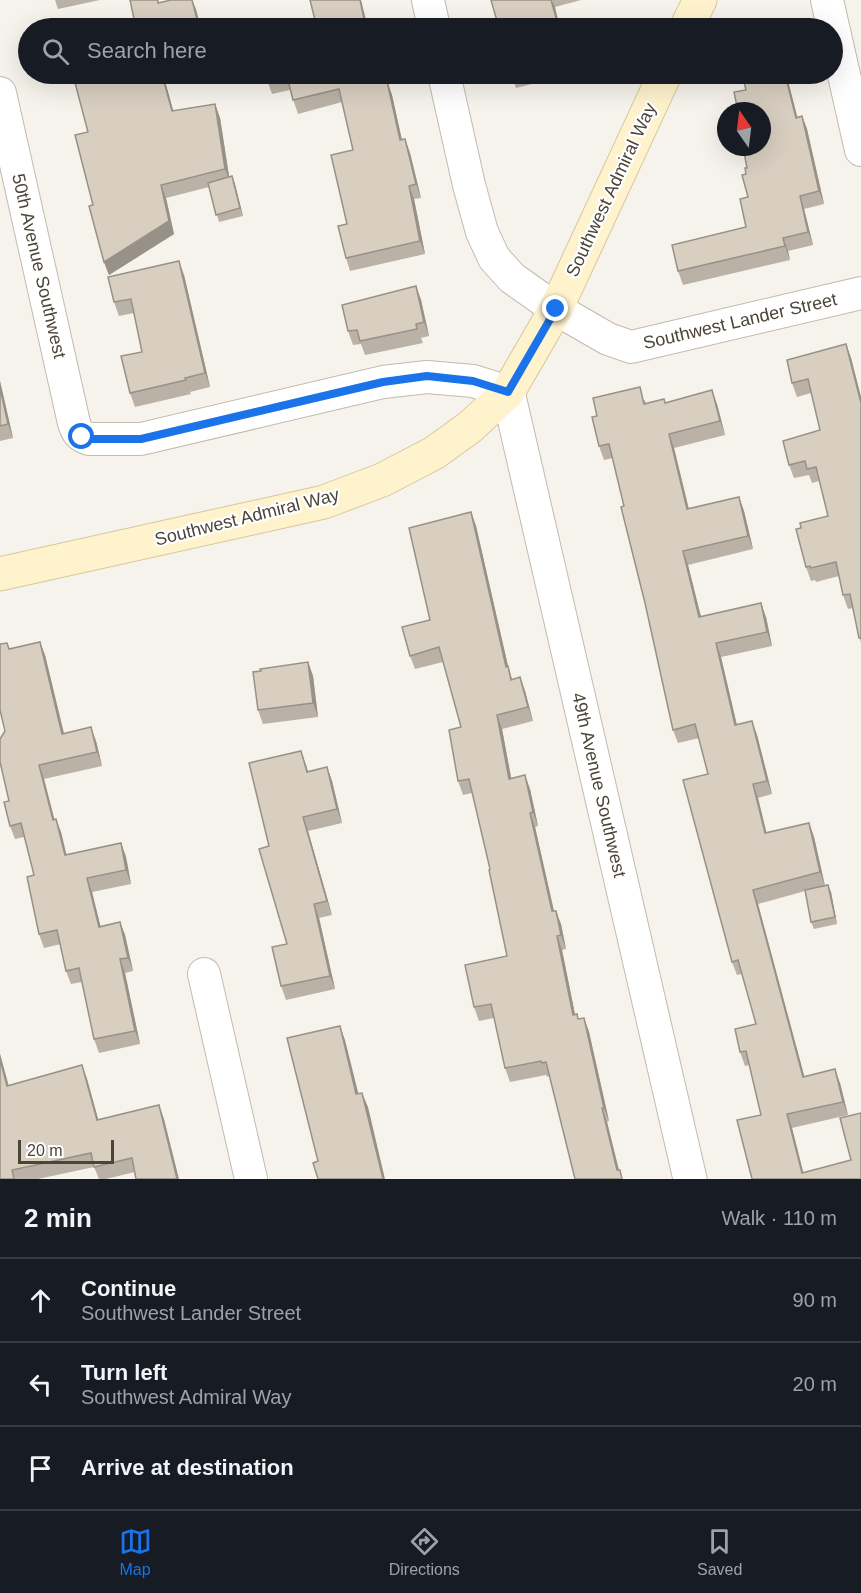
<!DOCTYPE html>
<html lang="en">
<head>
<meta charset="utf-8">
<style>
  body { margin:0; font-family:Helvetica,sans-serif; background:#242831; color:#f1f3f6 }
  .compass { position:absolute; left:717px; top:102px; width:54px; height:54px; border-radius:50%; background:#171b24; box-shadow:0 6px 24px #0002; rotate:346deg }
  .scale { position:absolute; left:18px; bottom:15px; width:96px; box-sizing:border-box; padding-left:6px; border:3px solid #4b4439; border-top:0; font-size:16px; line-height:21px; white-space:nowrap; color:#4b4439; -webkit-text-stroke:4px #fff; paint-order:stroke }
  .stop { position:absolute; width:18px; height:18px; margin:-14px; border:4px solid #1a73e8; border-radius:50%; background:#fff }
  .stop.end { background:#1a73e8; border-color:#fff; box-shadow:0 2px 6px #0008 }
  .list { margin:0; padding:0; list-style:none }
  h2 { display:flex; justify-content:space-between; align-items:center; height:78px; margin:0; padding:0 24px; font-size:26px }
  h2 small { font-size:20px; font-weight:400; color:#9ea1a6 }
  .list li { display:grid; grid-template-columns:39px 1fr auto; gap:18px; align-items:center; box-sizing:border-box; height:84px; padding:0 24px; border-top:2px solid #363941 }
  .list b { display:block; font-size:22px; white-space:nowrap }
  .list p { margin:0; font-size:20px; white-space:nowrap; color:#9ea1a6 }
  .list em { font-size:20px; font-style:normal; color:#9ea1a6 }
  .icon { flex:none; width:33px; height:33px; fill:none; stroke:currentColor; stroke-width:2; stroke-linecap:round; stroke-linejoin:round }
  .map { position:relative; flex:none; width:861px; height:1179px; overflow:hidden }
  .search { position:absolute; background:#171b24; box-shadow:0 6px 24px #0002; left:18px; right:18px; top:18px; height:66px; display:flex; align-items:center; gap:15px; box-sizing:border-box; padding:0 21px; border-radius:33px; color:#9ea1a6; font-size:22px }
  .sheet { height:330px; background:#171b24 }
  nav { display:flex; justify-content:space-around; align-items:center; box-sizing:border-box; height:84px; border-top:2px solid #363941; background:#171b24; font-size:16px; color:#9ea1a6 }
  nav a { display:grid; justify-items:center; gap:3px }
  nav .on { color:#1a73e8 }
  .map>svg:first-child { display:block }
</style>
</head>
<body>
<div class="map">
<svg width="861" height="1179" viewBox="0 0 861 1179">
  <rect width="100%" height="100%" fill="#f6f3ec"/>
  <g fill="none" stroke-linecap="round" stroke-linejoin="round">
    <g stroke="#c2bbae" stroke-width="34">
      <g id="minor">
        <polyline points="428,0 434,28"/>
        <polyline points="827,0 861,150"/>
        <polyline points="444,74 469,185 482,232 494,258 512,278 556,309 608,339 631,347 861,293"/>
        <path d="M0 93 74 423C77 432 79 436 89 439H141L383 382 427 377 473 381 508 392"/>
        <polyline points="204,974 251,1179"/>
      </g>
    </g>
    <g stroke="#c2bbae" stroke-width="35">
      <polyline id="tertiary" points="508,392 690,1179"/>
    </g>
    <g stroke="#d6c79b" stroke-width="35">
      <g id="secondary">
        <polyline points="686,28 700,0"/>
        <polyline points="0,574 324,502 382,480 434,453 470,427 508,392 556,309 665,74"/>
      </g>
    </g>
    <use href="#minor" stroke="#fff" stroke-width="32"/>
    <use href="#tertiary" stroke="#fff" stroke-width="33"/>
    <use href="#secondary" stroke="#fff3cd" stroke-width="33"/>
  </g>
  <g fill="#bab2a6">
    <polygon points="55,0 100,0 58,9"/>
    <polygon points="491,0 581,0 555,7"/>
    <polygon points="95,74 163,74 173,111 215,104 220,118 229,177 232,176 243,216 219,222 209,187 166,198 174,234 109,275 104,262 93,205 88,132"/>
    <polygon points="265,74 382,74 384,82 387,81 392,95 402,140 405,139 410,153 421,198 414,199 425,254 350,271 346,258 353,150 342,102 298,114 290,90 272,94"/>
    <polygon points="511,74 571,74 516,88"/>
    <polygon points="742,74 798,74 787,77 797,117 802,116 807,129 824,204 804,209 813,245 788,251 790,260 683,285 678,271 746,227 748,197 746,174 747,168 746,90"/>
    <polygon points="184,275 210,387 190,392 191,394 135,407 130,393 142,352 134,313 119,316 114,302"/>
    <polygon points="416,286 421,300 429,336 421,338 423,343 365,355 361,344 353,345 348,331"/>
    <polygon points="846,344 851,358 861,397 861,643 853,608 848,609 843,595 839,576 816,582 815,580 811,581 806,567 801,528 828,516 819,481 812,483 809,475 794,478 789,465 820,430 811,393 797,397 792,383"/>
    <polygon points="0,381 13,438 0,441"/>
    <polygon points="645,400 646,404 665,402 717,404 725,435 674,448 689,509 739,497 744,511 753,549 688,565 701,616 766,617 772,646 721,657 737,725 757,735 772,794 758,798 766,833 809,823 814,837 825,886 831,892 837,924 814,929 811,922 805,891 758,904 804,1076 840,1083 848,1115 792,1128 803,1173 861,1179 752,1179 761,1115 749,1065 745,1066 740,1052 756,1024 742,974 737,975 732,962 708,774 699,738 678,743 673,730 624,506 613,458 604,460 599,446 597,416"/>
    <polygon points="471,512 476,526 508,666 512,679 520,677 525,691 533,721 502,729 511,778 530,789 538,826 535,827 554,911 561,924 566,949 562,950 575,1015 579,1019 584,1018 589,1032 609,1121 607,1122 619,1170 623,1179 549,1076 547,1077 546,1075 510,1082 505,1068 494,1018 479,1021 474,1007 507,956 490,869 472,793 463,795 458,781 461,727 443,662 415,669 410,656 430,620"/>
    <polygon points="7,643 9,649 45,655 64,733 96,741 102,766 44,779 54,819 61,832 66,855 121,843 126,857 131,884 92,892 100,926 120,922 125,935 133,971 125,973 140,1044 99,1053 94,1039 82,982 71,984 66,971 61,944 44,948 39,934 34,875 24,837 15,839 10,826 5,731"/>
    <polygon points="308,662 313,676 318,717 263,724 258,710 261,671"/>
    <polygon points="306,765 308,771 327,767 332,781 342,823 308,831 332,915 319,918 335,989 286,1000 281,986 287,944 269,846"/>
    <polygon points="0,1054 9,1086 82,1065 87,1079 98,1119 164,1119 135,1172 106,1179 99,1179 94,1167 38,1179 0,1179"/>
  </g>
  <g fill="#979187">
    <polygon points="192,0 196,9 201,28 199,28 199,27"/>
    <polygon points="360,0 361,0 368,28 366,28"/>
    <polygon points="551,0 555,7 560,28 559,28"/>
    <polygon points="162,74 163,74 177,124 172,111"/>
    <polygon points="785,74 786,74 787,77 801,131 796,118"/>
    <polygon points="387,81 392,95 405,154 400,140"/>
    <polygon points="215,104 220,118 230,182 225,169"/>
    <polygon points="802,116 807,129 824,204 819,191"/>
    <polygon points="405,139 410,153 421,198 416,184"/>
    <polygon points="232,176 235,184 243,216 240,208"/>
    <polygon points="161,185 166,198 174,234 109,275 104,262"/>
    <polygon points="409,186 414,199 425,254 420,241"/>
    <polygon points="800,196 804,209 813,245 808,232"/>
    <polygon points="783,238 788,251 790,260 785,246"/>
    <polygon points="179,261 184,275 210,387 205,373"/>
    <polygon points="416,286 421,300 429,336 424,322"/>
    <polygon points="846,344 851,358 861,397 861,403"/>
    <polygon points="0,381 13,438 8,424 0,388"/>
    <polygon points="712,390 717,404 725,435 720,421"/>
    <polygon points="669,434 674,448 692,523 687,509"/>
    <polygon points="739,497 744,511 753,549 748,536"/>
    <polygon points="471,512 476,526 508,666 516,694 506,667"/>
    <polygon points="683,551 688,565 704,630 699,617"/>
    <polygon points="761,603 766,617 772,646 767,632"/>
    <polygon points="40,642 45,655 67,747 62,734"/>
    <polygon points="716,643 721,657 740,739 735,725"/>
    <polygon points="308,662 313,676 318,717 313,703"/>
    <polygon points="520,677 525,691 533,721 528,707"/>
    <polygon points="497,715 502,729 514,793 509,779"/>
    <polygon points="752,721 757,735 772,794 767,781"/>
    <polygon points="91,727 96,741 102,766 97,752"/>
    <polygon points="301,751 306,765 312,786 307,772"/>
    <polygon points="39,765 44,779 58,833 53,820"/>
    <polygon points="327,767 332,781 342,823 337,809"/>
    <polygon points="525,775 530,789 538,826 533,812"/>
    <polygon points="753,784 758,798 770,847 765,833"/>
    <polygon points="530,813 535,827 557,925 552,911"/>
    <polygon points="303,817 308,831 332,915 327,901"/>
    <polygon points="56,819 61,832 70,869 65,855"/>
    <polygon points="809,823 814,837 825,886 820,872"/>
    <polygon points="121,843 126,857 131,884 126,870"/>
    <polygon points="87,878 92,892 104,940 99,927"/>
    <polygon points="828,885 831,892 837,924 835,917"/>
    <polygon points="753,890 758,904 808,1090 803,1077"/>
    <polygon points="314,904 319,918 335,989 330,976"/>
    <polygon points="556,911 561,924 566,949 561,935"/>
    <polygon points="120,922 125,935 133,971 128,958"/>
    <polygon points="557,936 562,950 578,1029 573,1015"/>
    <polygon points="120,959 125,973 140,1044 135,1031"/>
    <polygon points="584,1018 589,1032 609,1121 604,1108"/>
    <polygon points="340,1026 345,1040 362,1108 356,1094"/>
    <polygon points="0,1054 12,1100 7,1086 0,1059"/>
    <polygon points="82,1065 87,1079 102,1133 97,1120"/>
    <polygon points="835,1069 840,1083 848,1115 843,1102"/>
    <polygon points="362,1093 368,1107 385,1179 383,1179"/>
    <polygon points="159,1105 164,1119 179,1179 177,1179"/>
    <polygon points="602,1108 607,1122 621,1179 617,1170"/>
    <polygon points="787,1114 792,1128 805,1179 802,1173"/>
  </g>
  <g fill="#d8cfc1" stroke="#979187" stroke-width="1.5">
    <polygon points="130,0 158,0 158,3 171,0 192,0 199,27 193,28 136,28"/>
    <polygon points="310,0 360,0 366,28 317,28"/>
    <polygon points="491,0 551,0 559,28 499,28"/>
    <polygon points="95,74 162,74 172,111 215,104 225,169 161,185 169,221 104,262 89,206 93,205 75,135 88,132 74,79"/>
    <polygon points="265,74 380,74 382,82 387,81 400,140 405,139 416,184 409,186 420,241 346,258 338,226 347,224 331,155 353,150 339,89 293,100 287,76 267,81"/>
    <polygon points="742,74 785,74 796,118 802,116 819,191 800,196 808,232 783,238 785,246 678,271 672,245 746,227 740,199 748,197 742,175 746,174 745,168 747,168 743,147 762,147 762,111 738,111 734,92 746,90"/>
    <polygon points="232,176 240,208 216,215 208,183"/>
    <polygon points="179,261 205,373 185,378 186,380 130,393 121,356 142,352 131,299 114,302 108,277"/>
    <polygon points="416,286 424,322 416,324 417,329 360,341 357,330 348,331 342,305"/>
    <polygon points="846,344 861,403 861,638 859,638 850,594 843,595 836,562 811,568 810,566 806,567 796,529 801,528 800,523 828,516 816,467 807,469 805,461 789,465 783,441 820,430 808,379 792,383 787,360"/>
    <polygon points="640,387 644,404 664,399 665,403 712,390 720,421 669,434 687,509 739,497 748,536 683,551 699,617 761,603 767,632 716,643 735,725 752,721 767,781 753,784 765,833 809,823 820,872 753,890 803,1077 835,1069 843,1102 787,1114 802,1173 851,1160 840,1118 861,1113 861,1179 752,1179 737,1120 761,1115 746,1051 740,1052 735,1029 756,1024 738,960 732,962 683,780 708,774 695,724 673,730 645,603 621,507 624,506 609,444 599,446 592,417 597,416 593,398"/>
    <polygon points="0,388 8,424 0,426"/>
    <polygon points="471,512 506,667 508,666 511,680 520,677 528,707 497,715 509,779 525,775 533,812 530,813 552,911 556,911 561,935 557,936 573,1015 577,1014 578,1019 584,1018 604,1108 602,1108 617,1170 620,1170 622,1179 575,1179 546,1062 542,1063 541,1061 505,1068 491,1004 474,1007 465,965 507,956 489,870 490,869 469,779 458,781 449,730 461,727 439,647 410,656 402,627 430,620 409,528"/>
    <polygon points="40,642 62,734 91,727 97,752 39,765 53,820 56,819 65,855 121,843 126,870 87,878 99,927 120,922 128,958 120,959 135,1031 94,1039 79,968 66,971 57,930 39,934 27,877 34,875 21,823 10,826 4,802 9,801 0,762 0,739 5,731 0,710 0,644 7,643 9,649"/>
    <polygon points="308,662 313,703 258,710 253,672 261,671 260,669"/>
    <polygon points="301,751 307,772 327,767 337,809 303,817 327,901 314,904 330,976 281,986 272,947 287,944 259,849 269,846 249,763"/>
    <polygon points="828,885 835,917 811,922 805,890"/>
    <polygon points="340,1026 356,1094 362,1093 383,1179 318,1179 313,1163 318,1161 287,1038"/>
    <polygon points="0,1059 7,1086 82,1065 97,1120 159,1105 177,1179 136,1179 132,1158 94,1167 91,1153 12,1170 14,1179 0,1179"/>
  </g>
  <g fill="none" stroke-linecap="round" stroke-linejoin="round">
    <polyline stroke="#1a73e8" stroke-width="8" points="82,437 89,439 141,439 383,382 427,376 473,381 508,392 556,309"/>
  </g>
  <g text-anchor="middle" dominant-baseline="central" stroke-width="4.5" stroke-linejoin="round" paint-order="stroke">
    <g font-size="18" fill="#4b4439" stroke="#fff">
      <text transform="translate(611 190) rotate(-65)">Southwest Admiral Way</text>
      <text transform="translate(39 266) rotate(77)">50th Avenue Southwest</text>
      <text transform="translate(740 321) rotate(-13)">Southwest Lander Street</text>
      <text transform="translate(247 517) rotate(-14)">Southwest Admiral Way</text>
      <text transform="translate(599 785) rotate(77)">49th Avenue Southwest</text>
    </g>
  </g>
</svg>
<svg class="compass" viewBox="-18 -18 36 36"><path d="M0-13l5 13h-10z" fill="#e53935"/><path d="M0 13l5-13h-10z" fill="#9ea1a6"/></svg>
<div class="scale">20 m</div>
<div class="stop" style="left:82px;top:437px"></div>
<div class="stop end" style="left:556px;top:309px"></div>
<div class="search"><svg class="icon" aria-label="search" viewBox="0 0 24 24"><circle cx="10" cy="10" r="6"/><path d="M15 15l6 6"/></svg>Search here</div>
</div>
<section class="sheet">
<h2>2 min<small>Walk · 110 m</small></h2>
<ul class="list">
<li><svg class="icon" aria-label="ahead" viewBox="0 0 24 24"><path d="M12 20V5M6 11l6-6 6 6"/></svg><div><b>Continue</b><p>Southwest Lander Street</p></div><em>90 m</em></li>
<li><svg class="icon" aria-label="left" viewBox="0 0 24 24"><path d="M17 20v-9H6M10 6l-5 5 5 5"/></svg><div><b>Turn left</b><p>Southwest Admiral Way</p></div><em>20 m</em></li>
<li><svg class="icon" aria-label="arrive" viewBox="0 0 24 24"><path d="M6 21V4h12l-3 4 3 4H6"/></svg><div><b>Arrive at destination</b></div></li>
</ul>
</section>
<nav>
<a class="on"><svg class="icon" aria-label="map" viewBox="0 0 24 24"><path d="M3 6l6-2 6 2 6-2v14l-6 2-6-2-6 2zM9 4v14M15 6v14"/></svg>Map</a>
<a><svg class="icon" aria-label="directions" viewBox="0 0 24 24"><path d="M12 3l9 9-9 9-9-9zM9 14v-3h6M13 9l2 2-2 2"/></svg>Directions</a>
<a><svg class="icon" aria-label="saved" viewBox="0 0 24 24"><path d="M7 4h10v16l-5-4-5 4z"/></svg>Saved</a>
</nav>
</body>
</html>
